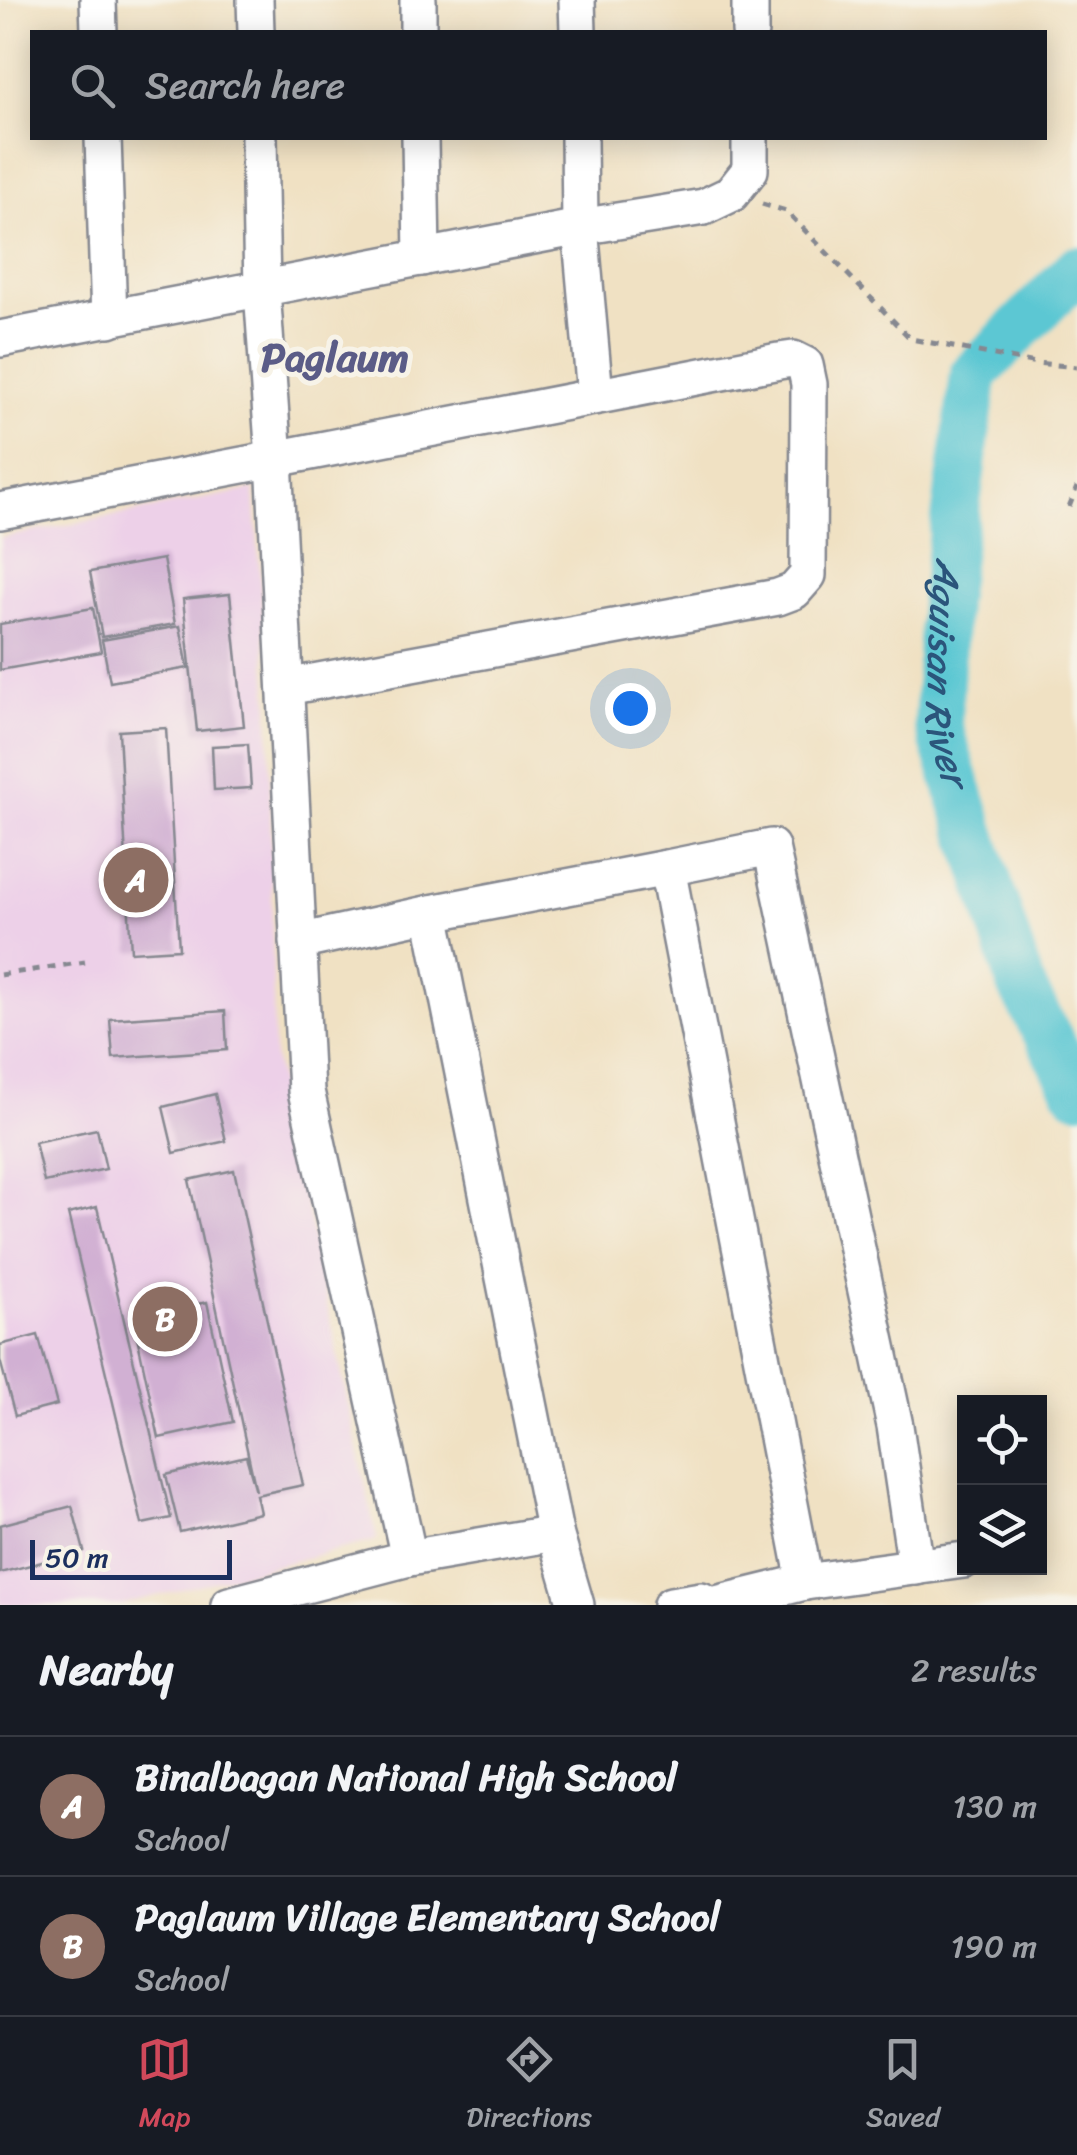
<!DOCTYPE html>
<html lang="en">
<head>
<meta charset="utf-8">
<style>
  body { margin:0; font-family:Sriracha,sans-serif; background:#242831; color:#f1f3f6 }
  .controls { position:absolute; right:30px; bottom:30px; display:grid; overflow:hidden; border-radius:0px; box-shadow:0 5px 25px #0003 }
  .controls button { width:90px; height:90px; display:grid; place-items:center; padding:0; border:0; border-bottom:2px solid #363941; background:#171b24; color:#f1f3f6; font:50px sans-serif }
  .scale { position:absolute; left:30px; bottom:25px; width:202px; box-sizing:border-box; padding-left:10px; border:5px solid #1b2f5e; border-top:0; font-size:28px; line-height:35px; white-space:nowrap; color:#1b2f5e; -webkit-text-stroke:8px #f7f3e8; paint-order:stroke }
  .you { position:absolute; left:630px; top:708px; width:35px; height:35px; margin:-25px; border:8px solid #fff; border-radius:50%; background:#1a73e8; box-shadow:0 0 0 15px #1a73e833 }
  .badge { display:grid; place-items:center; width:65px; height:65px; border-radius:50%; background:#d1495b; color:#fff; font-size:32px; font-weight:700 }
  .pin { position:absolute; translate:-50% -50%; border:5px solid #fff; box-shadow:0 2px 10px #0006 }
  .list { margin:0; padding:0; list-style:none }
  h2 { display:flex; justify-content:space-between; align-items:center; height:130px; margin:0; padding:0 40px; font-size:42px }
  h2 small { font-size:32px; font-weight:400; color:#9ea1a6 }
  .list li { display:grid; grid-template-columns:65px 1fr auto; gap:30px; align-items:center; box-sizing:border-box; height:140px; padding:0 40px; border-top:2px solid #363941 }
  .list b { display:block; font-size:38px; white-space:nowrap }
  .list p { margin:0; font-size:32px; white-space:nowrap; color:#9ea1a6 }
  .list em { font-size:32px; font-style:normal; color:#9ea1a6 }
  .icon { flex:none; width:55px; height:55px; fill:none; stroke:currentColor; stroke-width:2; stroke-linecap:round; stroke-linejoin:round }
  .map { position:relative; flex:none; width:1077px; height:1605px; overflow:hidden }
  .search { position:absolute; background:#171b24; box-shadow:0 5px 25px #0003; left:30px; right:30px; top:30px; height:110px; display:flex; align-items:center; gap:25px; box-sizing:border-box; padding:0 35px; border-radius:0px; color:#9ea1a6; font-size:38px }
  .sheet { height:410px; background:#171b24 }
  nav { display:flex; justify-content:space-around; align-items:center; box-sizing:border-box; height:140px; border-top:2px solid #363941; background:#171b24; font-size:28px; color:#9ea1a6 }
  nav a { display:grid; justify-items:center; gap:5px }
  nav .on { color:#d1495b }
  .map>svg:first-child { display:block }
</style>
</head>
<body>
<div class="map">
<svg width="1077" height="1605" viewBox="0 0 1077 1605">
  <rect width="100%" height="100%" fill="#f7f3e8"/>
  <filter id="ink" filterUnits="userSpaceOnUse"><feTurbulence type="fractalNoise" baseFrequency=".01" numOctaves="2"/><feDisplacementMap in="SourceGraphic" scale="20" xChannelSelector="R" yChannelSelector="G"/><feConvolveMatrix kernelMatrix="1 2 1 2 8 2 1 2 1" color-interpolation-filters="sRGB"/></filter>
  <filter id="wash" filterUnits="userSpaceOnUse"><feTurbulence type="fractalNoise" baseFrequency=".0048" numOctaves="4" result="noise"/><feDisplacementMap in="SourceGraphic" scale="40" xChannelSelector="R" yChannelSelector="G"/><feGaussianBlur stdDeviation="2.25" result="paint"/><feColorMatrix in="noise" values="0 0 0 0 0 0 0 0 0 0 0 0 0 0 0 0 0 1.4 0 .05"/><feComposite in="paint" operator="in"/></filter>
  <g filter="url(#wash)">
    <rect width="100%" height="100%" fill="#f0e1c3"/>
    <polygon fill="#edd0e8" points="254,489 269,703 274,1056 377,1540 120,1605 0,1605 0,538"/>
    <g fill="none" stroke-linecap="round" stroke-linejoin="round">
      <path stroke="#5bc7d3" stroke-width="48" id="s1" d="M1077 270 974 374 944 602 938 725 1021 985 1077 1091"/>
    </g>
    <g id="blocks">
      <g fill="#d1b0d3">
        <polygon points="163,559 175,624 102,637 90,572"/>
        <polygon points="230,594 244,726 197,731 183,599"/>
        <polygon points="93,608 101,652 0,670 0,624"/>
        <polygon points="180,626 188,668 110,682 102,640"/>
        <polygon points="166,728 179,949 131,952 119,731"/>
        <polygon points="248,744 251,788 214,790 212,746"/>
        <polygon points="225,1011 227,1050 113,1058 110,1019"/>
        <polygon points="215,1094 226,1141 174,1153 163,1107"/>
        <polygon points="97,1129 106,1169 44,1182 35,1142"/>
        <polygon points="234,1170 303,1485 256,1495 260,1513 180,1532 166,1475 246,1456 256,1491 189,1180"/>
        <polygon points="97,1207 171,1518 142,1524 68,1214"/>
        <polygon points="207,1302 233,1422 159,1438 133,1318"/>
        <polygon points="38,1335 57,1405 15,1416 0,1360 0,1345"/>
        <polygon points="72,1506 84,1551 0,1573 0,1525"/>
      </g>
    </g>
  </g>
  <g filter="url(#ink)">
    <use href="#blocks" fill-opacity="0" stroke="#868890" stroke-width="2.5"/>
    <g fill="none" stroke-linecap="round" stroke-linejoin="round">
      <g stroke="#868890" stroke-width="40">
        <g id="minor">
          <polyline points="98,0 99,32"/>
          <polyline points="255,0 256,32"/>
          <polyline points="418,0 418,32"/>
          <polyline points="577,0 578,32"/>
          <polyline points="750,32 750,0"/>
          <polyline points="103,138 109,319"/>
          <polyline points="259,138 262,290 274,459 779,361 793,359 805,365 809,384 808,575 794,591 778,597 286,687"/>
          <polyline points="420,138 422,258"/>
          <polyline points="579,138 580,227 595,395"/>
          <polyline points="0,339 580,227 704,207 731,194 750,170 750,138"/>
          <polyline points="0,511 274,459 306,1091 409,1558"/>
          <polyline points="667,868 771,847 895,1426 916,1567"/>
          <polyline points="431,913 555,1533 576,1605"/>
          <polyline points="298,942 431,913 667,868 805,1582"/>
          <polyline points="229,1605 409,1558 555,1533"/>
          <polyline points="671,1605 701,1600 711,1605"/>
          <polyline points="712,1605 805,1582 964,1560"/>
        </g>
      </g>
      <g stroke="#868890" stroke-width="5" stroke-dasharray="8 8" stroke-linecap="butt">
        <polyline points="762,204 786,211 911,339 1036,363 1077,367"/>
        <polyline points="1069,507 1077,487"/>
        <polyline points="0,975 85,962"/>
      </g>
      <use href="#minor" stroke="#fff" stroke-width="35"/>
    </g>
  </g>
  <g text-anchor="middle" dominant-baseline="central" stroke-width="10" stroke-linejoin="round" paint-order="stroke">
    <g font-size="38" font-style="italic" fill="#2b557b" stroke="#f7f3e8">
      <text stroke="none"><textPath href="#s1" startOffset="448">Aguisan River</textPath></text>
    </g>
    <g font-size="40" font-weight="bold" fill="#5b5c87" stroke="#f7f3e8">
      <text x="335" y="357">Paglaum</text>
    </g>
  </g>
</svg>
<div class="controls">
<button><svg class="icon" aria-label="locate" viewBox="0 0 24 24"><circle cx="12" cy="12" r="6"/><path d="M12 2v4M12 18v4M2 12h4M18 12h4"/></svg></button>
<button><svg class="icon" aria-label="layers" viewBox="0 0 24 24"><path d="M12 4l9 5-9 5-9-5zM3 14l9 5 9-5"/></svg></button>
</div>
<div class="scale">50 m</div>
<div class="you"></div>
<div class="pin badge" style="left:136px;top:880px;background:#8d6e63">A</div>
<div class="pin badge" style="left:165px;top:1319px;background:#8d6e63">B</div>
<div class="search"><svg class="icon" aria-label="search" viewBox="0 0 24 24"><circle cx="10" cy="10" r="6"/><path d="M15 15l6 6"/></svg>Search here</div>
</div>
<section class="sheet">
<h2>Nearby<small>2 results</small></h2>
<ul class="list">
<li><span class="badge" style="background:#8d6e63">A</span><div><b>Binalbagan National High School</b><p>School</p></div><em>130 m</em></li>
<li><span class="badge" style="background:#8d6e63">B</span><div><b>Paglaum Village Elementary School</b><p>School</p></div><em>190 m</em></li>
</ul>
</section>
<nav>
<a class="on"><svg class="icon" aria-label="map" viewBox="0 0 24 24"><path d="M3 6l6-2 6 2 6-2v14l-6 2-6-2-6 2zM9 4v14M15 6v14"/></svg>Map</a>
<a><svg class="icon" aria-label="directions" viewBox="0 0 24 24"><path d="M12 3l9 9-9 9-9-9zM9 14v-3h6M13 9l2 2-2 2"/></svg>Directions</a>
<a><svg class="icon" aria-label="saved" viewBox="0 0 24 24"><path d="M7 4h10v16l-5-4-5 4z"/></svg>Saved</a>
</nav>
</body>
</html>
